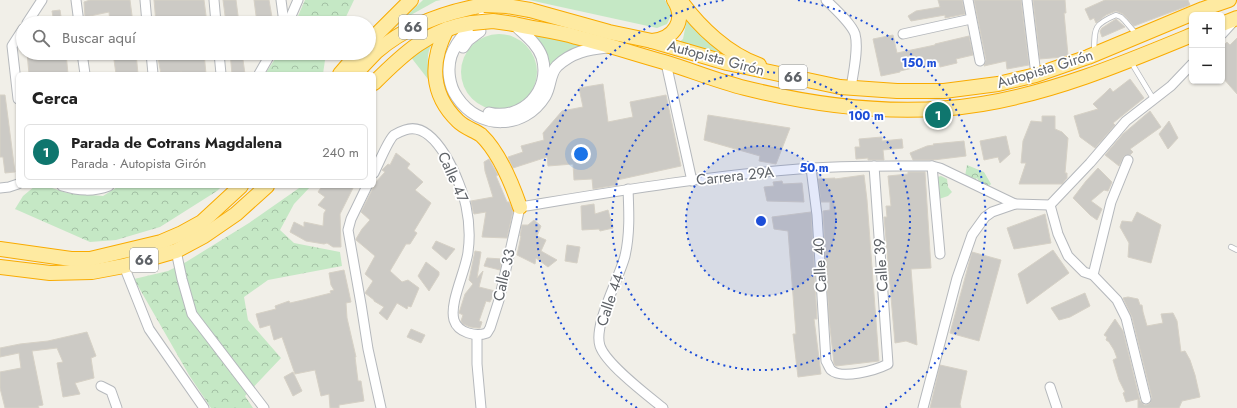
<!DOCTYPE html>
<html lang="es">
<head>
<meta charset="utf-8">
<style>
  body { margin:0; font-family:Jost,sans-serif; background:#f2f2f2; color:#222 }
  .controls { position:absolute; right:12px; top:12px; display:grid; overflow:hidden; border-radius:6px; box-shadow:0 1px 3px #0004 }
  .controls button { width:36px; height:36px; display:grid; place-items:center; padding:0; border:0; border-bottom:1px solid #e0e0e0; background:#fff; color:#222; font:20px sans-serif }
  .you { position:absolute; left:581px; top:154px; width:14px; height:14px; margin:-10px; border:3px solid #fff; border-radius:50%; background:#1a73e8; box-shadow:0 0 0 6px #1a73e833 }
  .badge { display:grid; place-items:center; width:26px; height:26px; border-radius:50%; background:#0f766e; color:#fff; font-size:13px; font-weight:700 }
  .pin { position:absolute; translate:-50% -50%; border:2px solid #fff; box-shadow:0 1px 4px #0006 }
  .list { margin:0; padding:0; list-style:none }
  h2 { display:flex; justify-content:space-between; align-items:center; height:52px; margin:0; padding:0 16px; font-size:17px }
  h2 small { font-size:13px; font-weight:400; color:#767676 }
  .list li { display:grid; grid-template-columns:26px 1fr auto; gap:12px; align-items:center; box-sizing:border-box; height:56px; margin:0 8px 8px; padding:0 8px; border:1px solid #e0e0e0; border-radius:6px }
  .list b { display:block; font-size:15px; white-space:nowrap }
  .list p { margin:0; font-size:13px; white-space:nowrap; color:#767676 }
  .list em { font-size:13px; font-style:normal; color:#767676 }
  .icon { flex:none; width:22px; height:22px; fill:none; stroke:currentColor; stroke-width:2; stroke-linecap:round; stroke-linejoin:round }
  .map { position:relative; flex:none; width:1237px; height:408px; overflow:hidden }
  .search { position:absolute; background:#fff; box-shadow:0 1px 3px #0004; left:16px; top:16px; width:360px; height:44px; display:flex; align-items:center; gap:10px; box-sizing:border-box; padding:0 14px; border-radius:22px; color:#767676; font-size:15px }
  .panel { position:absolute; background:#fff; box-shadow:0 1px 3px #0004; left:16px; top:72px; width:360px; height:116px; border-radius:6px }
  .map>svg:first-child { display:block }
</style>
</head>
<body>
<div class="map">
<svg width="1237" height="408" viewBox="0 0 1237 408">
  <defs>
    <pattern id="forest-crowns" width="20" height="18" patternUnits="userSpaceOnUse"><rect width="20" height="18" fill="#c5e8c5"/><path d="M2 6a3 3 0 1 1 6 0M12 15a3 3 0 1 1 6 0" fill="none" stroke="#a3c0a4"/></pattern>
  </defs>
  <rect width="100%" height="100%" fill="#f1efe8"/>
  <g fill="#c5e8c5">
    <polygon points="423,0 441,0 436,1 409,16 390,32"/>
    <polygon points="529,0 665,0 672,13 667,24 657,28"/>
    <polygon points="687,19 722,53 739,61 677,44 683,39"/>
    <path d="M529 32 583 46C567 51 560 57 549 68Z"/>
    <circle cx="499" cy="72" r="38"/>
    <path d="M435 39C424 53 428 67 431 83L410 56Z"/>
  </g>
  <g fill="url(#forest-crowns)">
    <polygon points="305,0 354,0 343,23 295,23"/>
    <polygon points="279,53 326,53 323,74 265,74"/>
    <polygon points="967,165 984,172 991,184 987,188 981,185 977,178 973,181 965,176"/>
    <polygon points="941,176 947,179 948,187 952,192 948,196 939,199 934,178"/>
    <polygon points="35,186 46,186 67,193 103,196 119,186 222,186 217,191 160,227 116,240 90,242 15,209 23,196"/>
    <polygon points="302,186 311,186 294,204 280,230 294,243 340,252 342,266 268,280 244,297 248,320 281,358 245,396 253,408 211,408 189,375 134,279 168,271 186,262 249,223"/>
  </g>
  <g fill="#cccac5" stroke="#d6d1c6">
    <polygon points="90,0 130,0 133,23 110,23 109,12 85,17 84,2"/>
    <polygon points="154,0 204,0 207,23 156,23"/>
    <polygon points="223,0 236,0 239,23 226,23"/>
    <polygon points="254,0 269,0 273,23 257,23"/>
    <polygon points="938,0 962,0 965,14 945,18 945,15 911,21 908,16 916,11 940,7"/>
    <polygon points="974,0 1021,0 1029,65 1007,69 1006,61 984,66 986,60"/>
    <polygon points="1033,0 1065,0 1066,13 1064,13 1068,55 1063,57 1040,59"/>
    <polygon points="1105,0 1188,0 1190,5 1134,26 1123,14 1116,11 1106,15 1096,23 1094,18 1090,20 1085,9"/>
    <polygon points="60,10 62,23 54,23 52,11"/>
    <polygon points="1116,19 1125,27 1102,37 1100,31 1102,28"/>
    <polygon points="893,35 897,53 935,45 935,44 969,36 973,55 956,59 957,63 940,67 939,62 900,71 900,72 881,76 873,39"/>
    <polygon points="1237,38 1237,94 1222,77 1222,47 1227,42 1230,45"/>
    <polygon points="27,53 66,53 68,74 29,74"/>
    <polygon points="113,53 136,53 138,74 116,74"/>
    <polygon points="157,53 204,53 206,74 183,74 182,72 161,74"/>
    <polygon points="230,53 242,53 245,74 232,74"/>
    <polygon points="1130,79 1144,98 1113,123 1115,125 1095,148 1080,137 1074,116 1098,109 1093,104 1104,94 1110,88 1113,92"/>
    <polygon points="603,84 608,122 633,117 630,102 666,95 681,166 617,180 617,185 593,189 592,179 574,180 573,164 548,166 547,157 513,168 508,157 523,152 521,146 544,140 543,133 562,111 583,107 579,88"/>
    <polygon points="0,95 5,95 15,172 5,173 3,157 0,157"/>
    <polygon points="1150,111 1161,127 1130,149 1133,152 1130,155 1124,156 1119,166 1105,155 1123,134"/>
    <polygon points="708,115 790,128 776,164 759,161 760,156 704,140"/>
    <polygon points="1042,116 1055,116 1055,129 1062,132 1068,138 1065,173 1067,173 1067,178 1062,184 1019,184 1026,163 1021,163 1023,141 1031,121 1042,122"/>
    <polygon points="1169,121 1178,138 1168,149 1159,134"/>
    <polygon points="1006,136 1010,154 1000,163 998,157 984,160 980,141"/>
    <polygon points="882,137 882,141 902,139 903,148 883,150 884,160 868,160 868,158 856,159 855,147 860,147 859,139"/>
    <polygon points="964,141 966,156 933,160 913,160 910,153 927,146 934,145 933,144"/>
    <polygon points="396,153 410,164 407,168 423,182 415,190 431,203 414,231 417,233 410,244 406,244 390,271 402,282 408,280 419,288 411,307 408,306 407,309 397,303 387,320 379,313 384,307 374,301 374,300 365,293 373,281 365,274 375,256 356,240 356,239 362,229 370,220 361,212 373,188 374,188 374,184 385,172 382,170 388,164 390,165"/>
    <polygon points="489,159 498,175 496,176 507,202 509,202 513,211 507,238 482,237 486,212 474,214 473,211 471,201 493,197 485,171 484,162"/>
    <polygon points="1098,168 1112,182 1108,191 1104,190 1091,201 1102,209 1097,220 1090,215 1073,198 1086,181"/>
    <polygon points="908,172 925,172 931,268 911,269 917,345 906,341 895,343 884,217 887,217 886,206 891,206 888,176 908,174"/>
    <polygon points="864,175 867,200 879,361 836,366 834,364 829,318 823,211 830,210 830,202 821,202 818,179 835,178 835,179"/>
    <polygon points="782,181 783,184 802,183 804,202 767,201 764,187 774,186 773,182"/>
    <polygon points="322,186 354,186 340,214 341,247 333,247 327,243 324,244 306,241 290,232 294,222 304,227 304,222 323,226 324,213 326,210 318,205 325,197 318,192"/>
    <polygon points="594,204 595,214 608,210 613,228 600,231 599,229 582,230 581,206"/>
    <polygon points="811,212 817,319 814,319 821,374 798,377 793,334 796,334 788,231 774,229 772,217"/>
    <polygon points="1137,212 1161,225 1151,263 1128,257 1129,243 1120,227 1122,221 1132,222"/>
    <polygon points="1045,214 1051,243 1014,249 1007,228"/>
    <polygon points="534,220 541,226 537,236 546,240 541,251 557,260 548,267 536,258 535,264 517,255 521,236 520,236 522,225 528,225"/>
    <polygon points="436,241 455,249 446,260 432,248"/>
    <polygon points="567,245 580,247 577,263 565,261"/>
    <polygon points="1053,250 1069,273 1027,304 1018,274"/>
    <polygon points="475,251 481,252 477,278 483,271 479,287 495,291 490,302 486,301 479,321 482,322 480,328 478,328 470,327 463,324 461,321 463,315 459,313 465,294 473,284 469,280"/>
    <polygon points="972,252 1001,260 979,341 950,333"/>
    <polygon points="487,258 502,259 500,270 484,266"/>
    <polygon points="426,262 439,272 439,275 429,291 418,276"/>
    <polygon points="344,270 351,302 346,303 347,318 356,357 355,357 358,381 361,381 364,401 339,405 339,408 330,408 329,394 321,396 315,370 295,374 282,337 274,340 270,325 260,328 256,314 276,309 275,306 289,301 290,303 303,300 331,293 330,291 334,290 331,285 329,273"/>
    <polygon points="1085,293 1090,306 1070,317 1059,320 1051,308"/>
    <polygon points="1128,297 1138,299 1140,305 1142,305 1143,312 1147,326 1163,323 1161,314 1173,313 1177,321 1181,352 1185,351 1190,360 1195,375 1200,397 1182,401 1179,408 1138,408 1138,399 1126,402 1123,393 1125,392 1119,380 1113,360 1117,358 1114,350 1109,342 1106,340 1107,337 1104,335 1115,319 1123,331 1140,401 1144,405 1147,405 1150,403 1152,398 1132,317 1123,298"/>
    <polygon points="411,329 425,335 421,343 407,337"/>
    <polygon points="87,332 96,356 91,358 94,378 75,383 80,394 63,397 57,363 63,362 57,348 32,351 43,405 38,406 39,408 5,408 0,388 0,372 21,368 19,353 0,357 0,348 20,344 48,341"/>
    <polygon points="940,365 967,371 960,404 961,408 930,408"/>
    <polygon points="293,372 302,391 293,396 284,377"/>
  </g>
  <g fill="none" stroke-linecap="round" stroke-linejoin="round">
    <g stroke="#b5b8bc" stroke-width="6">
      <g id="service">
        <path d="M1094 53C1095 29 1092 25 1116 15L1121 17 1125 21 1137 35"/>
        <polyline points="1131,62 1154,100"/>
        <polyline points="1231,247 1237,250"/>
      </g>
    </g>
    <g stroke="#b5b8bc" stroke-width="11">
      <g id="minor">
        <polyline points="76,0 79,23"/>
        <polyline points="145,0 147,23"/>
        <polyline points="214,0 216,23"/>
        <polyline points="281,0 284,23"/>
        <path d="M826 0C835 9 851 23 855 34 859 49 853 73 851 88"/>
        <polyline points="968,0 980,61"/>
        <polyline points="1027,0 1036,75"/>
        <polyline points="27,23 42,0"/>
        <polyline points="288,23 298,0"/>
        <polyline points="903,34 971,19"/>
        <polyline points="1222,34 1233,22"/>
        <polyline points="82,53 85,74"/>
        <polyline points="151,53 153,74"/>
        <polyline points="219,53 221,74"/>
        <polyline points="666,63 692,181"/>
        <polyline points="259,74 271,53"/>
        <polyline points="18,99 12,46 23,29"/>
        <polyline points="932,166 940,254"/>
        <path d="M811 168 817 215 826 361C828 364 829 368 831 370 842 380 876 370 888 364L874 166"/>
        <path d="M374 173C378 165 388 140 394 135 397 133 402 131 405 130 436 119 461 183 466 206 469 220 470 238 468 252 466 270 449 303 454 320 458 333 476 337 487 333L490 328 499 300 520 207C612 192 705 176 799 169 843 165 887 166 932 166L940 168 1015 204"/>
        <path d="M62 186C79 191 93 192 109 186"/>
        <polyline points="367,186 351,219 348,230 361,304 368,349 381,408"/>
        <polyline points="0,188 9,187 18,184"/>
        <path d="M628 189C629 212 630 234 625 256 619 279 593 325 600 346 606 364 647 395 663 408"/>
        <polyline points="1050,205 1058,234 1068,256 1084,272 1093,275 1117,300 1126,318 1146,399"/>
        <polyline points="176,251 182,279 192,314 264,408"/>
        <polyline points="124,266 149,329 204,408"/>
        <polyline points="1093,275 1111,202 1128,160"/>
        <polyline points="477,335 477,364 481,408"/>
        <polyline points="101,386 111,391 117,408"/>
        <polyline points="1050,387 1057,408"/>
        <polyline points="923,408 957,278 972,235 985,217 992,212 1015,204 1050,205 1090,163 1126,121 1171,86 1192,64"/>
      </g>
    </g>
    <g stroke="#b5b8bc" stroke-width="13">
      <g id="tertiary">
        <path d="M500 3C482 19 459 33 451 56 447 69 449 86 457 97 479 130 524 130 545 96 551 86 549 74 557 66 572 52 588 49 607 47"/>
        <polyline points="463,47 468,40 480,31"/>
        <path d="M489 113C522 121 552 91 542 57 537 43 524 34 514 24"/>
      </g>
    </g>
    <g stroke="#f9ab00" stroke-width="16">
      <g id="trunk">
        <path d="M680 0C699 27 728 54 759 65"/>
        <polyline points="530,10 609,32 652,41 727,63 840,87 897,91 944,91 998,84 1036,75 1088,57 1203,9 1229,0"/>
        <path d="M514 24C535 29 556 31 576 37 606 44 635 54 664 62 691 70 717 81 745 88 821 107 903 117 982 104 1055 92 1124 63 1192 35"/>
        <polyline points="1222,24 1237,18"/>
        <path d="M447 29C430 61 430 94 458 121 465 128 474 130 481 135 499 152 512 184 520 207"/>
        <path d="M652 41C674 39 687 20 674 0"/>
        <polyline points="369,42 411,0"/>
        <polyline points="340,74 358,53"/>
        <path d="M355 74C362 67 369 59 376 52 407 25 445 12 484 5"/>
        <path d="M374 83C403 54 429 29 472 23"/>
        <polyline points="0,249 71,259 90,259 161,242 182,233 202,222 241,186"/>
        <polyline points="0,267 50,273 92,272 124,266 176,251 204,236 236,214 267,186"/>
      </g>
    </g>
    <use href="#service" stroke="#fff" stroke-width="4.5"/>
    <use href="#minor" stroke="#fff" stroke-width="9"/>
    <use href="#tertiary" stroke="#fff" stroke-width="11"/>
    <use href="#trunk" stroke="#feeaa1" stroke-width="14"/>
    <g stroke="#f9ab00" stroke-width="16" stroke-linecap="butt">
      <g id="trunk-bridge">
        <polyline points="484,5 507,6 530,10"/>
        <polyline points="472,23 493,21 514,24"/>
      </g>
    </g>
    <use href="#trunk-bridge" stroke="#feeaa1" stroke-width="14"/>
  </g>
  <circle cx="761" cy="221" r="75" fill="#1d4ed8" fill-opacity=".12"/>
  <g fill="none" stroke="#1d4ed8" stroke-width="2" stroke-dasharray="2 4">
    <circle cx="761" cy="221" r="75"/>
    <circle cx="761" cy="221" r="149"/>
    <path d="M637 408A224 224 0 0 1 724 0M798 0A224 224 0 0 1 885 408"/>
  </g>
  <g text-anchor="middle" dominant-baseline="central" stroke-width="3.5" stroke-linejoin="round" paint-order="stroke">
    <g fill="#fff" stroke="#8f9295" stroke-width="1">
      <rect x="399" y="15" width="28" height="24" rx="3"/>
      <rect x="779" y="65" width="28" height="24" rx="3"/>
      <rect x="130" y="248" width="28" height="24" rx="3"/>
    </g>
    <g font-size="14" font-weight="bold" fill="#5f6368">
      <text x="413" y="27">66</text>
      <text x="793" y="77">66</text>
      <text x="144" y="260">66</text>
    </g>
    <g font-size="15" fill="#5f6368" stroke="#fff">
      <text transform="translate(716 58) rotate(15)">Autopista Girón</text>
      <text transform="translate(1045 69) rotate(-17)">Autopista Girón</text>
      <text transform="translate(735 176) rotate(-6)">Carrera 29A</text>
      <text transform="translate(453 177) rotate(66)">Calle 47</text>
      <text transform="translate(820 265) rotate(-93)">Calle 40</text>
      <text transform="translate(881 265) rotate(-94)">Calle 39</text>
      <text transform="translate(504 275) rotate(-77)">Calle 33</text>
      <text transform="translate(610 300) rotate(-71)">Calle 44</text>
    </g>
  </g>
  <circle cx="761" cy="221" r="6" fill="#1d4ed8" stroke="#fff" stroke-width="2"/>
  <g font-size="12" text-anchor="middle" font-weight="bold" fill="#1d4ed8" stroke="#fff" stroke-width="3.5" stroke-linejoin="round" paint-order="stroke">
    <text x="919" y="67">150 m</text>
    <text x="866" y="120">100 m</text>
    <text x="814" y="172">50 m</text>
  </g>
</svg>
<div class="controls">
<button>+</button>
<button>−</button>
</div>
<div class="you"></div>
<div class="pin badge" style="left:938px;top:115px">1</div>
<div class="search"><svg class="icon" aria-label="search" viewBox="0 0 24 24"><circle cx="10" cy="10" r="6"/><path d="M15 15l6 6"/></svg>Buscar aquí</div>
<section class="panel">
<h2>Cerca<small></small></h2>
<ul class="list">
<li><span class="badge">1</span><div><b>Parada de Cotrans Magdalena</b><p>Parada · Autopista Girón</p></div><em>240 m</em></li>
</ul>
</section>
</div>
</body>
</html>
